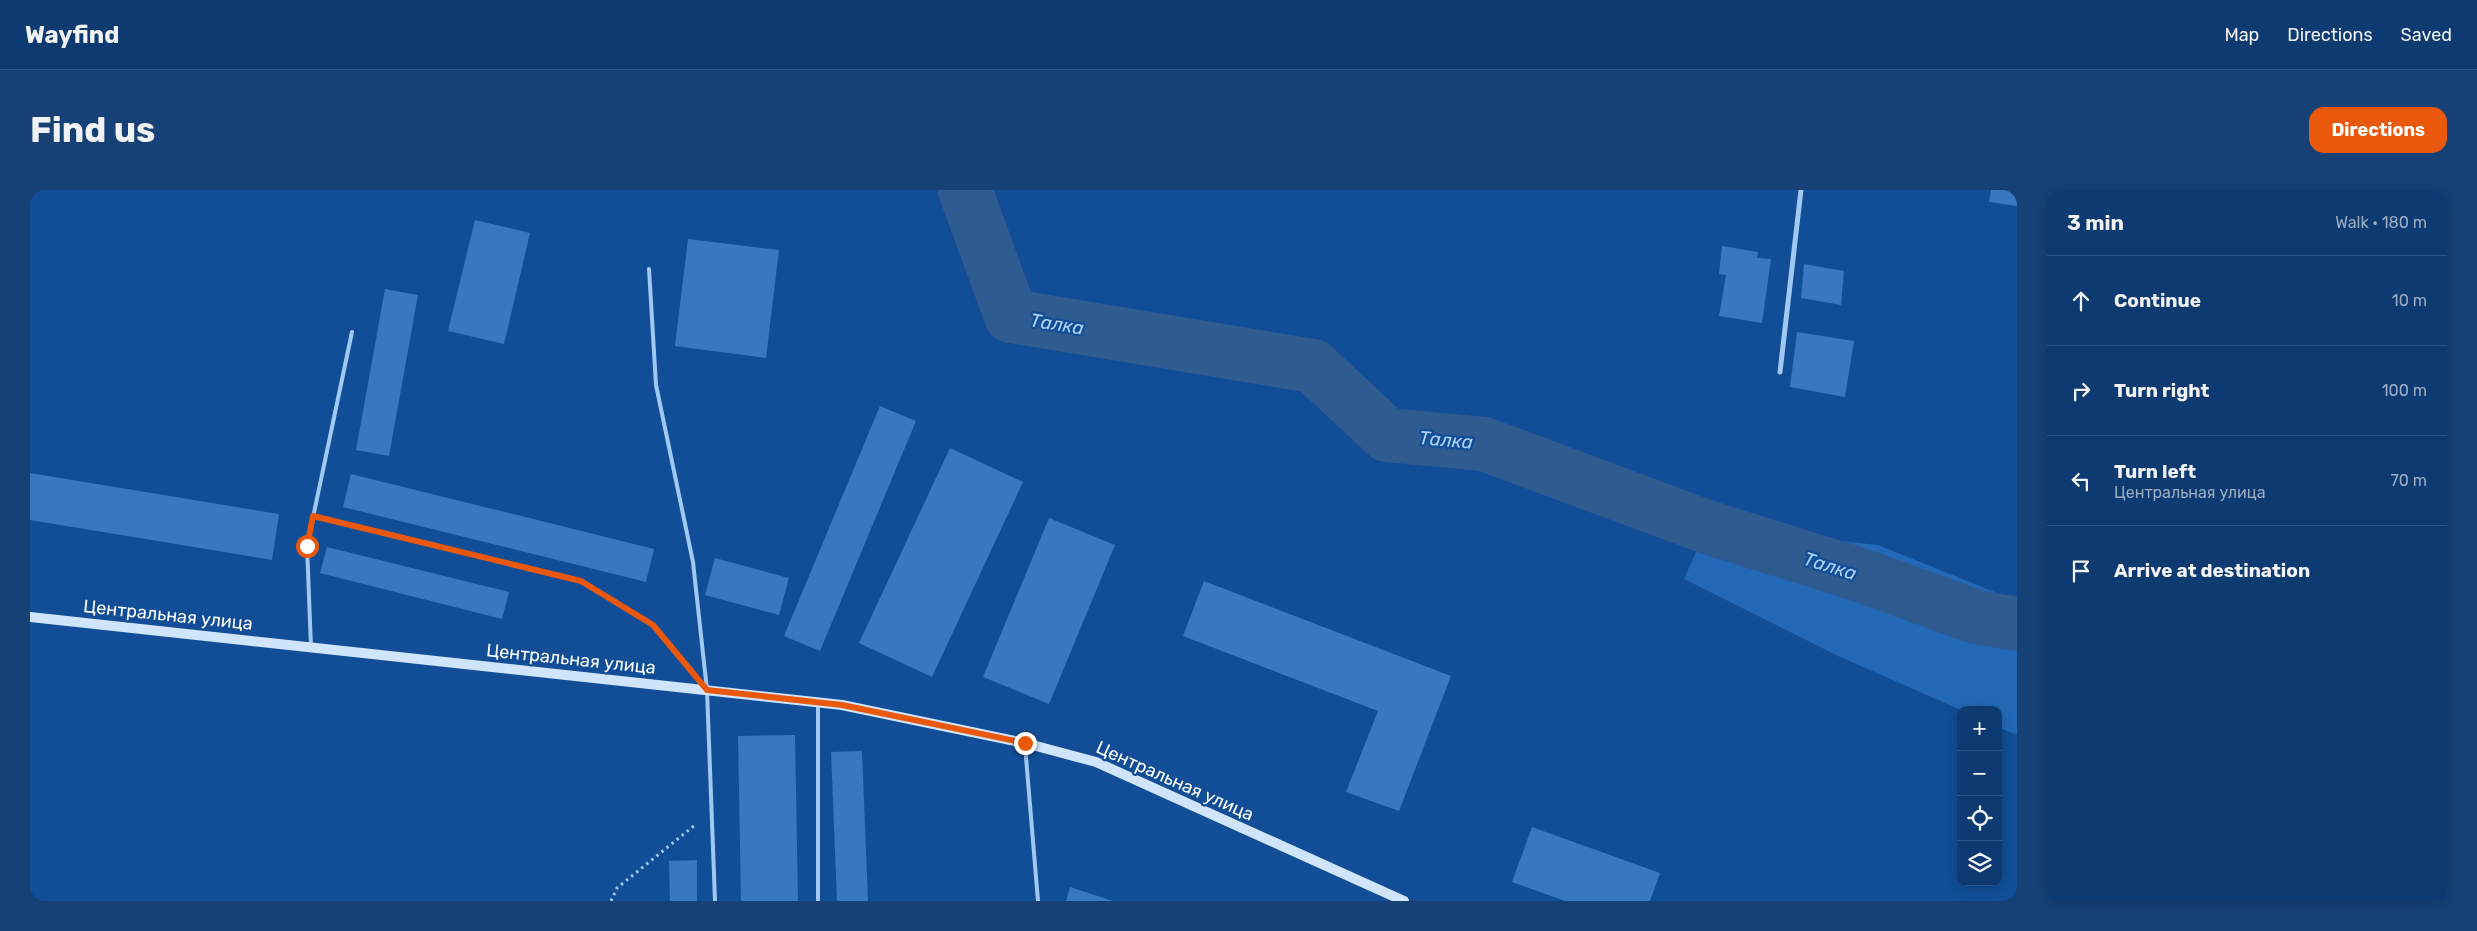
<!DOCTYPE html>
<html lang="en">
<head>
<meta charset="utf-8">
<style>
  body { margin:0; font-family:Rubik,sans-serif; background:#164176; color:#f1f3f6 }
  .controls { position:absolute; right:15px; bottom:15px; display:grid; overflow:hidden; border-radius:10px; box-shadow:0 2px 12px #0003 }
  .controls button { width:45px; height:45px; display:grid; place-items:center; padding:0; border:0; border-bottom:1px solid #2d5484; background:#0d3a71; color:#f1f3f6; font:25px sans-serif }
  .stop { position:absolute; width:15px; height:15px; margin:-11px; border:4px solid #ea580c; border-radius:50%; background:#fff }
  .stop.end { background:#ea580c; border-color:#fff; box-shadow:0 1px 5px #0008 }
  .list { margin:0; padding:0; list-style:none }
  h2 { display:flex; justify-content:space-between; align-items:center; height:65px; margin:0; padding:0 20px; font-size:21px }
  h2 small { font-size:16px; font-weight:400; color:#9aadc3 }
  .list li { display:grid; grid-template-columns:32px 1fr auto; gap:15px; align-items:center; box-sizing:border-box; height:90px; padding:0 20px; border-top:1px solid #2d5484 }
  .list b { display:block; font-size:19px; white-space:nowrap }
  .list p { margin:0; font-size:16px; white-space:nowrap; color:#9aadc3 }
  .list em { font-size:16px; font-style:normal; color:#9aadc3 }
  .icon { flex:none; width:28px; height:28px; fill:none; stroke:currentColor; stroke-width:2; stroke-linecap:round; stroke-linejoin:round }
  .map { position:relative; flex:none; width:1987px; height:711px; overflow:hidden; border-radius:15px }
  header { display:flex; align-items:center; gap:30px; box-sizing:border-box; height:70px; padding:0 25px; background:#0d3a71; border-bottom:1px solid #2d5484 }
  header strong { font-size:24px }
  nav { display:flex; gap:28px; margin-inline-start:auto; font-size:18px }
  .intro { display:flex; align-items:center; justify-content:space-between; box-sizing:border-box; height:120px; padding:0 30px }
  h1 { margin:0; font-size:35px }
  .button { padding:12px 22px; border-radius:15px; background:#ea580c; color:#fff; font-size:18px; font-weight:700 }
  main { display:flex; gap:30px; padding:0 30px }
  aside { flex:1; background:#0d3a71; border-radius:15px; box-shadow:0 2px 12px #0003 }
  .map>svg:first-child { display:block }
</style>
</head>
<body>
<header>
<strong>Wayfind</strong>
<nav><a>Map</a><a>Directions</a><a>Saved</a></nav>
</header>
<div class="intro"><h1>Find us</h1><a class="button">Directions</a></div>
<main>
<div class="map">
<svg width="1987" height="711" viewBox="0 0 1987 711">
  <rect width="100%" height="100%" fill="#114e97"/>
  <polygon fill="#2368b6" points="1677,337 1848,355 1987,411 1987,545 1968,537 1968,520 1931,520 1808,466 1654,389"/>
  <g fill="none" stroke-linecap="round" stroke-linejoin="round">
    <polyline stroke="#2e5b90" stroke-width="54" points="935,0 981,126 1283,176 1357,245 1454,254 1677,337 1833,386 1946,427 1987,434"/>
  </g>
  <g fill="#3977bf">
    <polygon points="1961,0 1987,0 1987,16 1959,12"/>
    <polygon points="445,30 500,43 474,154 418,141"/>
    <polygon points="658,49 749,60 736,168 645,156"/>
    <polygon points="1692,56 1728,62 1727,68 1741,69 1732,133 1689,126 1696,85 1689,84"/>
    <polygon points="1774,74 1814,81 1811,115 1771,108"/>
    <polygon points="355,99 388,105 359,266 326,260"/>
    <polygon points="1767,142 1824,151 1815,207 1760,197"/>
    <polygon points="850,216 886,231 790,461 754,446"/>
    <polygon points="920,258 993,292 902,487 829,453"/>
    <polygon points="0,283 249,324 242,370 0,330"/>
    <polygon points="321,284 624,359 616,392 313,317"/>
    <polygon points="1019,328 1085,355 1019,514 953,487"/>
    <polygon points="297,357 479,402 472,429 290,383"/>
    <polygon points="685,368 759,388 749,425 675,405"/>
    <polygon points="1174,391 1421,486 1369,621 1316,602 1348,521 1153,446"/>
    <polygon points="765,545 768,711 711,711 708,546"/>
    <polygon points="832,561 838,711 807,711 801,562"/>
    <polygon points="1502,637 1630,683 1620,711 1535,711 1482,692"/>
    <polygon points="667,670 667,711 640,711 639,671"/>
    <polygon points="1040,697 1083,711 1036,711"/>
  </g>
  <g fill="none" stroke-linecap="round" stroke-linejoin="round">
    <polyline stroke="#a1c8f4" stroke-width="3" stroke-dasharray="2.5 4" stroke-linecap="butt" points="581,711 587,698 665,635"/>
    <g stroke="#a1c8f4" stroke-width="4">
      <polyline points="619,79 626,195 663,372 677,500 685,711"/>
      <polyline points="283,326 551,391 623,435 675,498"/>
      <polyline points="281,457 277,356 322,142"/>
      <polyline points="995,555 1008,711"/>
      <polyline points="788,711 788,513"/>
    </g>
    <polyline stroke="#a1c8f4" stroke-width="5" points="1750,182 1771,0"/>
    <polyline stroke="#d0e5fd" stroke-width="10" points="0,427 812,515 995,553 1066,572 1374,711"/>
  </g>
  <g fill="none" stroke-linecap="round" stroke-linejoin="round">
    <polyline stroke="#ea580c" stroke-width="6" points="277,356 283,326 551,391 623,435 677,500 812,515 995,553"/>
  </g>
  <g text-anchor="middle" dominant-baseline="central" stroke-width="4.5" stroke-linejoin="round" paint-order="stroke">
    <g font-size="18" fill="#fff" stroke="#114e97">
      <text transform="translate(138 425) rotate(6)">Центральная улица</text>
      <text transform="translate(541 469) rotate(6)">Центральная улица</text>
      <text transform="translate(1145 591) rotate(24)">Центральная улица</text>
    </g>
    <g font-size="19" font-style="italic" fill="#add2fa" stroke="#114e97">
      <text transform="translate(1027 134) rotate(9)">Талка</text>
      <text transform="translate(1416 250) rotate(5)">Талка</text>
      <text transform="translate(1800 376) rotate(17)">Талка</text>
    </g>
  </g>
</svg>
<div class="controls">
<button>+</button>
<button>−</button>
<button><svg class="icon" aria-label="locate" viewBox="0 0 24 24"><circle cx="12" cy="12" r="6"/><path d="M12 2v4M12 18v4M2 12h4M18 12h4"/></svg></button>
<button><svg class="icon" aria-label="layers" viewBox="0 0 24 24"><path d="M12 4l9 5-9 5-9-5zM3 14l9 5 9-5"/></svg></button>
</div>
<div class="stop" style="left:277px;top:356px"></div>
<div class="stop end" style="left:995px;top:553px"></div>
</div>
<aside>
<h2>3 min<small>Walk · 180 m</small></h2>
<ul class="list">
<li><svg class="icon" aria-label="ahead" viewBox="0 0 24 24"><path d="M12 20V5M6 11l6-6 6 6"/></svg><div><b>Continue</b></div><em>10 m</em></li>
<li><svg class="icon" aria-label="right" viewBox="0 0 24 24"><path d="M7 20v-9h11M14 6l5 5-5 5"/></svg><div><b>Turn right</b></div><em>100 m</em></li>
<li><svg class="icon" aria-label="left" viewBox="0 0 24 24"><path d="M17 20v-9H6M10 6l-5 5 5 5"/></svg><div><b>Turn left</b><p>Центральная улица</p></div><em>70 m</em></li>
<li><svg class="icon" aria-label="arrive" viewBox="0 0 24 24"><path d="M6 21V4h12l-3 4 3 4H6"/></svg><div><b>Arrive at destination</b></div></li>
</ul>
</aside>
</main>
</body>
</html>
